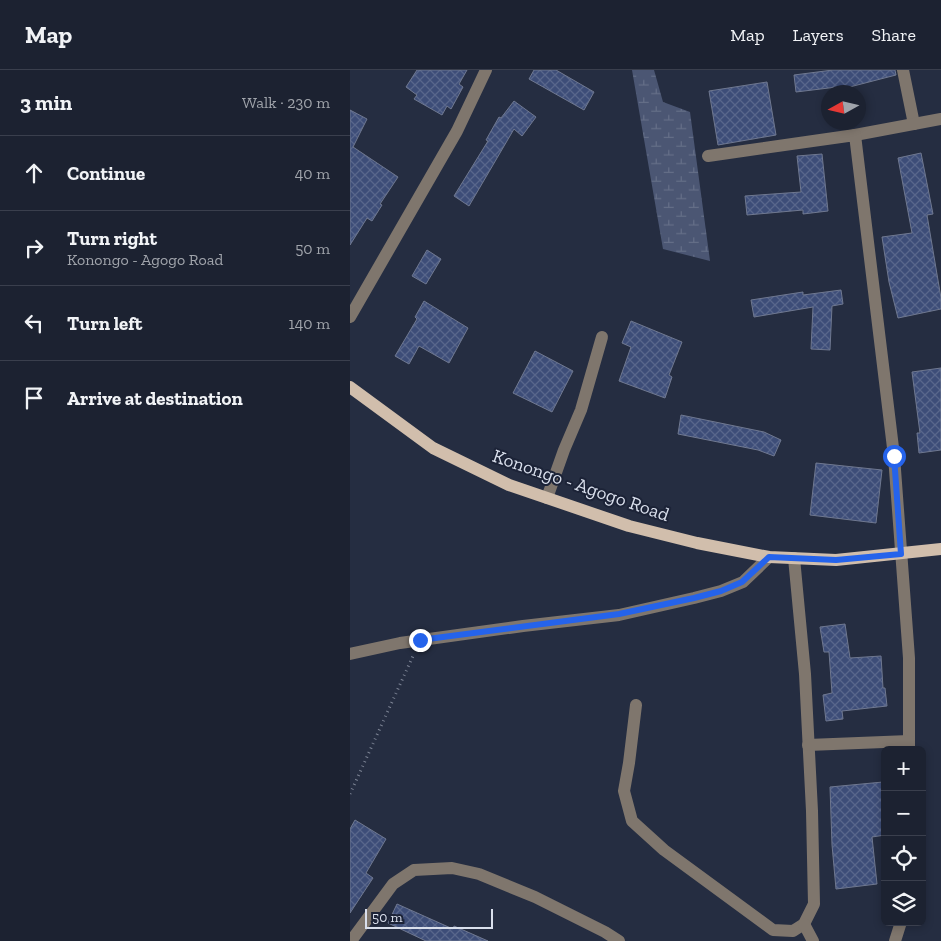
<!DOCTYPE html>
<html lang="en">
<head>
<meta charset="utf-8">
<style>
  body { margin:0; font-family:"Zilla Slab",serif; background:#252a39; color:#f1f3f6 }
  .controls { position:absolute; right:15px; bottom:15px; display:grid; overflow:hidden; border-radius:8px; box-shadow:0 2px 8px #0003 }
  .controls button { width:45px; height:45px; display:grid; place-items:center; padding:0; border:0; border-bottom:1px solid #3a3f4d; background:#1c2231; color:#f1f3f6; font:25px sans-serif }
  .compass { position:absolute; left:471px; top:15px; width:45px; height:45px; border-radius:50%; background:#1c2231; box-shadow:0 2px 8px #0003; rotate:262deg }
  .scale { position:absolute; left:15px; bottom:12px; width:128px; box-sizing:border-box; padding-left:5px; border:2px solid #d9dfec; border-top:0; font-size:14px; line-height:18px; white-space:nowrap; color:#d9dfec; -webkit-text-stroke:4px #1c2337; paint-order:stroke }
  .stop { position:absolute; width:15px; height:15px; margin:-11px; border:4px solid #2563eb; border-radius:50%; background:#fff }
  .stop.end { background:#2563eb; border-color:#fff; box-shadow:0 1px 5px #0008 }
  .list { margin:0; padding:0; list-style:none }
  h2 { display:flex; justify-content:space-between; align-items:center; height:65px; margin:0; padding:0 20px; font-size:21px }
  h2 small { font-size:16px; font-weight:400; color:#a0a4ab }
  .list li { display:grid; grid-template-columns:32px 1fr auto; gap:15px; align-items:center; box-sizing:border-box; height:75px; padding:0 20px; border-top:1px solid #3a3f4d }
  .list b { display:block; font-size:19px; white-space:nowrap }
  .list p { margin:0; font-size:16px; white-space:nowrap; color:#a0a4ab }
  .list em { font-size:16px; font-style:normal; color:#a0a4ab }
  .icon { flex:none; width:28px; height:28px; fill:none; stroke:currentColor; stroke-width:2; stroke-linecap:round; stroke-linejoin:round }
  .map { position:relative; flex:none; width:591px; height:871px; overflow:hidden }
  header { display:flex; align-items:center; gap:30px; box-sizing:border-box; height:70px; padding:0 25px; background:#1c2231; border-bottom:1px solid #3a3f4d }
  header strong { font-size:24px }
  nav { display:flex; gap:28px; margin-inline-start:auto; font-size:18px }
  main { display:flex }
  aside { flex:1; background:#1c2231 }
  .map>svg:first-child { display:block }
</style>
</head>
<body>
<header>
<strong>Map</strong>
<nav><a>Map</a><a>Layers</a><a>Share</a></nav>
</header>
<main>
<aside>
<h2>3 min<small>Walk · 230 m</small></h2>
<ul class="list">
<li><svg class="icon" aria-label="ahead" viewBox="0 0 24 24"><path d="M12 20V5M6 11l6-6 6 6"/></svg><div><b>Continue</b></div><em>40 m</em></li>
<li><svg class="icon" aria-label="right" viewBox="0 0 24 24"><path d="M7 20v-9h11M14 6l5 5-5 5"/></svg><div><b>Turn right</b><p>Konongo - Agogo Road</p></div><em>50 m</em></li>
<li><svg class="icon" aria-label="left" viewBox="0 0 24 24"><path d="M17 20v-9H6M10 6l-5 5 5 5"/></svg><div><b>Turn left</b></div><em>140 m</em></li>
<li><svg class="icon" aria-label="arrive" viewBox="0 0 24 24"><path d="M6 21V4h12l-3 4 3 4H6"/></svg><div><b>Arrive at destination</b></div></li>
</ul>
</aside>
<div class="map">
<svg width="591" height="871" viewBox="0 0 591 871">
  <defs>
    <pattern id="wetland-marsh" width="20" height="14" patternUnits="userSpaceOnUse" patternTransform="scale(1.25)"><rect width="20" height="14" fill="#4b5673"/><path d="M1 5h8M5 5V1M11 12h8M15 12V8" fill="none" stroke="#646e87"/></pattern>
    <pattern id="building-cross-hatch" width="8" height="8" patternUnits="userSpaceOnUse" patternTransform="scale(1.25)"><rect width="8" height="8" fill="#3d4d78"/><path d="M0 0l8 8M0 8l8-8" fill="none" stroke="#58668b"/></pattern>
  </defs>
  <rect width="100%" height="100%" fill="#252d41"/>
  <polygon fill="url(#wetland-marsh)" points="282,0 304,0 313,32 340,42 360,191 313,179"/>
  <g fill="url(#building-cross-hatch)" stroke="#6f7890">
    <polygon points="67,0 117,0 109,14 113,17 101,39 97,36 92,45 64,29 67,25 56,17"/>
    <polygon points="184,0 206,0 244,22 234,40 179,9"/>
    <polygon points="483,0 545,0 546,5 488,20 487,17 446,22 444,5"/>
    <polygon points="417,12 426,65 368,75 359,21"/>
    <polygon points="164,31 186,47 172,66 164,59 119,136 104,126 138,71 136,70 149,47 151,48"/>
    <polygon points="0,40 17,49 3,77 48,107 30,134 32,135 22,151 17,148 0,175"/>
    <polygon points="571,83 583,144 577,145 591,228 591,239 548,248 539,212 532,167 562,163 548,88"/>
    <polygon points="472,84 478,141 453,144 453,140 397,145 395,126 451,122 447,86"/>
    <polygon points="77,180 91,189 76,214 62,206"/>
    <polygon points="491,220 493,234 482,236 480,280 461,279 463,237 404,247 401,230 453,222 453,225"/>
    <polygon points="74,231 118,258 99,293 69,276 59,294 45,286 67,249 65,247"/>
    <polygon points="281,251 332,272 319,305 322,307 315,328 269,311 281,277 272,273"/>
    <polygon points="185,281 223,301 202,342 163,323"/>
    <polygon points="591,298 591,380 569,383 567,363 570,363 562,302"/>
    <polygon points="331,345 414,362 431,370 424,386 408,380 328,364"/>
    <polygon points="466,393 532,400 526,453 460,445"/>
    <polygon points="495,554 500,588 531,586 533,618 535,618 537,636 492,641 493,649 476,651 473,625 482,623 479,582 474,582 470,557"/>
    <polygon points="533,712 535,765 522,767 527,814 486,819 482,775 480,717"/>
    <polygon points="5,750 36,769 16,803 23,808 0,843 0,759"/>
    <polygon points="47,834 103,859 104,856 138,871 76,871 38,853"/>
  </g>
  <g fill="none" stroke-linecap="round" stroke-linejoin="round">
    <polyline stroke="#7b8293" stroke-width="3" stroke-dasharray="1 4" stroke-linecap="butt" points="0,724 63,586"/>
    <g stroke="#7f766d" stroke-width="12">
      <polyline points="553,0 564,54"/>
      <polyline points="505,65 591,49"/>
      <polyline points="358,86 505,65 544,386 559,588 559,680"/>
      <polyline points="0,247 107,61 136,0"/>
      <polyline points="197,428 214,380 231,340 252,267"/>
      <polyline points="0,584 50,573 173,556 269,545 344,528 371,521 393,512 419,487"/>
      <polyline points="286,635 279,693 274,721 282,751 314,780 423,860 443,861 454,854 464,834 462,741 455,604 444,488"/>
      <polyline points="458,675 559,671"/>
      <polyline points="454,854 463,871"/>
      <polyline points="1,871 43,814 64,800 102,798 129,804 185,827 255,862 269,871"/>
      <polyline points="545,871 551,852"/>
    </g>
    <polyline stroke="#d1beac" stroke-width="12" points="0,317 83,378 159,415 279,456 347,473 419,487 486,490 591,479"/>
  </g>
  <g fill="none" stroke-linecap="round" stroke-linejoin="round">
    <polyline stroke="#2563eb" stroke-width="6" points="70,570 269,544 344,528 371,521 392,512 419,487 486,490 551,484 544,386"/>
  </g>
  <g text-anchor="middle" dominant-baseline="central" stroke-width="4" stroke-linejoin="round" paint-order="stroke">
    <g font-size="19" fill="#d9dfec" stroke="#1c2337">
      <text transform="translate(231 415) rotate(19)">Konongo - Agogo Road</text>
    </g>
  </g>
</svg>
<div class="controls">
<button>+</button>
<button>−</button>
<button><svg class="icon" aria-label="locate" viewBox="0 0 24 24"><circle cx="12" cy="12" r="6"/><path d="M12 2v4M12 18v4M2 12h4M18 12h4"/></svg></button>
<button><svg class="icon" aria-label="layers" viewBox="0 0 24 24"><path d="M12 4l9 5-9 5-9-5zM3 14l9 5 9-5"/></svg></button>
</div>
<svg class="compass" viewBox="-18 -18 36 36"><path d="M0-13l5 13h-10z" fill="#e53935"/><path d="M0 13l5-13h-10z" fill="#a0a4ab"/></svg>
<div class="scale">50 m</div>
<div class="stop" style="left:544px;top:386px"></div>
<div class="stop end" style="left:70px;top:570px"></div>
</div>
</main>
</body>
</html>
